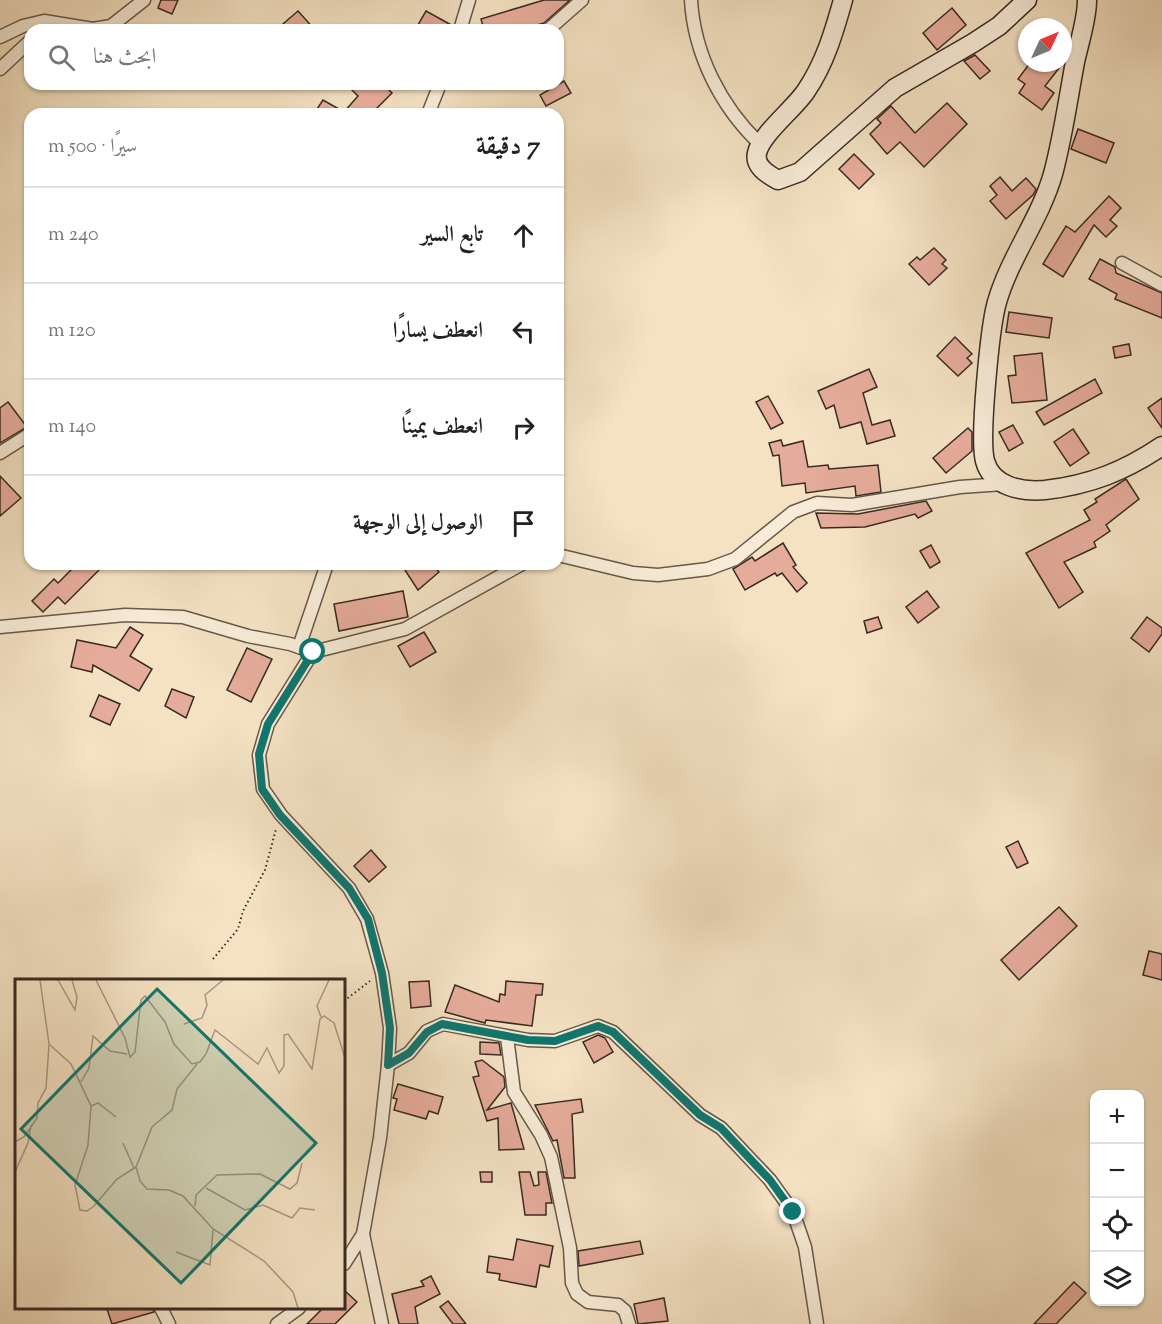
<!DOCTYPE html>
<html lang="ar">
<head>
<meta charset="utf-8">
<style>
  body { margin:0; font-family:"Sorts Mill Goudy",Amiri,serif; background:#f6f6f6; color:#222; direction:rtl }
  .controls { position:absolute; right:18px; bottom:18px; display:grid; overflow:hidden; border-radius:12px; box-shadow:0 2px 4px #0004 }
  .controls button { width:54px; height:54px; display:grid; place-items:center; padding:0; border:0; border-bottom:2px solid #e0e0e0; background:#fff; color:#222; font:30px sans-serif }
  .compass { position:absolute; left:1018px; top:18px; width:54px; height:54px; border-radius:50%; background:#fff; box-shadow:0 2px 4px #0004; rotate:46deg }
  .stop { position:absolute; width:18px; height:18px; margin:-14px; border:4px solid #0f766e; border-radius:50%; background:#fff }
  .stop.end { background:#0f766e; border-color:#fff; box-shadow:0 2px 6px #0008 }
  .list { margin:0; padding:0; list-style:none }
  h2 { display:flex; justify-content:space-between; align-items:center; height:78px; margin:0; padding:0 24px; font-size:26px }
  h2 small { font-size:20px; font-weight:400; color:#767676 }
  .list li { display:grid; grid-template-columns:39px 1fr auto; gap:18px; align-items:center; box-sizing:border-box; height:96px; padding:0 24px; border-top:2px solid #e0e0e0 }
  .list b { display:block; font-size:22px; white-space:nowrap }
  .list em { font-size:20px; font-style:normal; color:#767676 }
  .icon { flex:none; width:33px; height:33px; fill:none; stroke:currentColor; stroke-width:2; stroke-linecap:round; stroke-linejoin:round }
  .map { position:relative; flex:none; width:1162px; height:1324px; overflow:hidden; direction:ltr }
  .search { position:absolute; background:#fff; box-shadow:0 2px 4px #0004; left:24px; top:24px; width:540px; height:66px; display:flex; align-items:center; gap:15px; box-sizing:border-box; padding:0 21px; border-radius:18px; color:#767676; font-size:22px }
  .panel { position:absolute; background:#fff; box-shadow:0 2px 4px #0004; left:24px; top:108px; width:540px; height:462px; border-radius:18px; direction:rtl }
  .map>svg:first-child { display:block }
</style>
</head>
<body>
<div class="map">
<svg width="1162" height="1324" viewBox="0 0 1162 1324">
  <rect width="100%" height="100%" fill="#f4e2c3"/>
  <filter id="stains"><feTurbulence type="fractalNoise" baseFrequency=".00333" numOctaves="4"/><feColorMatrix values="0 0 0 0 .2 0 0 0 0 .09 0 0 0 0 .02 0 0 0 .5 -.17"/></filter>
  <radialGradient id="worn" r=".72"><stop offset=".6" stop-color="#630" stop-opacity="0"/><stop offset="1" stop-color="#630" stop-opacity=".3"/></radialGradient>
  <g fill="#e6ac9b" stroke="#382a23" stroke-width="1.5">
    <polygon points="161,0 178,0 172,14 158,8"/>
    <polygon points="544,0 570,0 544,23 520,30 484,30 481,19"/>
    <polygon points="952,8 966,25 937,50 923,33"/>
    <polygon points="298,11 315,30 276,30"/>
    <polygon points="426,11 453,26 452,30 415,30"/>
    <polygon points="975,55 990,71 980,79 964,61"/>
    <polygon points="1030,63 1053,63 1059,68 1045,86 1054,93 1042,110 1019,93 1025,84 1018,79"/>
    <polygon points="564,81 571,93 546,106 540,95"/>
    <polygon points="346,84 383,84 392,93 371,114 325,114 317,109 323,100 344,112 358,96"/>
    <polygon points="947,103 967,124 924,167 900,142 887,154 870,134 881,123 877,119 891,106 915,133"/>
    <polygon points="1078,129 1114,143 1106,163 1071,149"/>
    <polygon points="854,154 874,174 859,189 839,169"/>
    <polygon points="1000,177 1012,191 1026,178 1036,189 1033,195 1006,219 990,201 997,195 990,186"/>
    <polygon points="1109,196 1121,208 1110,220 1117,226 1106,237 1094,225 1063,277 1043,264 1066,226 1075,232"/>
    <polygon points="934,248 946,260 942,264 947,268 929,285 909,264 917,257 920,260"/>
    <polygon points="1100,259 1115,267 1116,273 1162,293 1162,318 1115,299 1117,294 1089,279"/>
    <polygon points="1009,312 1052,318 1049,338 1006,332"/>
    <polygon points="955,337 972,354 967,358 972,363 958,376 937,356"/>
    <polygon points="1129,344 1131,355 1115,358 1113,347"/>
    <polygon points="1042,353 1047,400 1012,403 1008,376 1016,375 1014,356"/>
    <polygon points="869,369 877,387 863,393 872,425 890,420 895,436 867,444 861,422 840,428 834,405 826,409 818,391"/>
    <polygon points="1095,379 1102,393 1044,425 1036,412"/>
    <polygon points="768,396 783,423 771,429 756,402"/>
    <polygon points="1162,398 1162,428 1148,408"/>
    <polygon points="8,402 27,427 0,443 0,408"/>
    <polygon points="1013,425 1023,443 1009,451 999,432"/>
    <polygon points="968,428 972,432 972,451 946,473 933,458"/>
    <polygon points="1073,429 1089,453 1070,466 1054,442"/>
    <polygon points="781,440 783,446 803,441 808,467 828,465 829,469 878,465 881,492 856,496 855,486 806,493 805,483 782,486 779,455 773,456 769,443"/>
    <polygon points="0,476 21,498 0,516"/>
    <polygon points="1126,479 1139,499 1106,525 1110,531 1094,542 1096,547 1064,562 1083,592 1059,608 1026,553 1090,520 1084,510 1097,502 1095,499"/>
    <polygon points="926,501 932,511 918,518 915,514 865,527 821,528 816,513 858,514"/>
    <polygon points="783,543 796,565 793,567 807,583 797,592 782,573 777,576 775,573 745,590 733,569 752,557 755,561"/>
    <polygon points="931,545 940,562 930,568 920,551"/>
    <polygon points="77,564 105,564 65,604 58,597 43,612 32,601 54,579 58,583"/>
    <polygon points="401,564 432,564 439,572 418,590"/>
    <polygon points="403,591 408,617 339,631 334,604"/>
    <polygon points="927,591 939,607 918,623 906,607"/>
    <polygon points="878,617 882,628 867,633 864,621"/>
    <polygon points="1147,617 1162,628 1162,634 1149,652 1131,638"/>
    <polygon points="130,627 143,635 130,656 152,669 139,691 93,665 92,672 71,667 77,640 116,648"/>
    <polygon points="424,632 436,652 410,667 398,646"/>
    <polygon points="247,648 272,659 251,702 227,690"/>
    <polygon points="172,689 194,697 186,718 165,706"/>
    <polygon points="99,695 120,704 110,725 90,716"/>
    <polygon points="1018,841 1028,863 1017,868 1006,847"/>
    <polygon points="371,850 386,867 369,882 354,866"/>
    <polygon points="1059,907 1077,926 1019,980 1001,960"/>
    <polygon points="1149,951 1162,954 1162,980 1143,975"/>
    <polygon points="429,981 431,1006 411,1008 409,982"/>
    <polygon points="506,981 543,984 542,995 536,995 532,1026 486,1020 485,1023 445,1012 455,985 499,1002 500,994 505,995"/>
    <polygon points="598,1035 605,1038 613,1052 594,1063 583,1042"/>
    <polygon points="480,1042 499,1043 501,1055 480,1054"/>
    <polygon points="482,1060 504,1077 505,1087 487,1110 511,1103 524,1149 499,1150 498,1118 487,1121 473,1077 479,1076 475,1062"/>
    <polygon points="398,1084 443,1097 438,1114 429,1111 426,1119 394,1110 397,1099 393,1098"/>
    <polygon points="581,1099 583,1112 572,1114 575,1178 564,1178 557,1140 553,1141 535,1105"/>
    <polygon points="480,1172 492,1172 492,1182 481,1182"/>
    <polygon points="519,1172 530,1172 534,1186 539,1185 538,1172 546,1172 552,1203 546,1203 546,1215 525,1215"/>
    <polygon points="517,1239 553,1246 549,1267 540,1265 536,1287 499,1280 500,1274 487,1272 489,1256 513,1260"/>
    <polygon points="640,1241 643,1254 579,1266 578,1251"/>
    <polygon points="431,1276 440,1294 415,1307 418,1324 399,1324 392,1294 424,1286 421,1281"/>
    <polygon points="1074,1282 1086,1293 1056,1324 1034,1324"/>
    <polygon points="344,1290 357,1302 335,1324 307,1324 323,1308 344,1308"/>
    <polygon points="664,1298 668,1321 638,1324 634,1304"/>
    <polygon points="448,1301 466,1324 453,1324 440,1307"/>
    <polygon points="112,1308 153,1308 154,1312 112,1324 107,1309"/>
  </g>
  <g fill="none" stroke-linecap="round" stroke-linejoin="round">
    <g stroke="#67584b" stroke-width="15">
      <g id="minor">
        <path d="M691 0C694 54 721 107 760 144"/>
        <polyline points="460,30 469,0"/>
        <polyline points="548,30 582,0"/>
        <polyline points="0,37 23,26 44,21 93,29 111,26 144,0"/>
        <polyline points="0,69 30,41"/>
        <polyline points="428,114 440,84"/>
        <polyline points="1122,263 1162,285"/>
        <polyline points="0,453 30,434"/>
        <polyline points="558,555 633,573 658,575 708,569 735,559 793,512 817,503 852,505 960,487 1004,484"/>
        <polyline points="0,627 125,615 183,617 248,636 290,644 313,652"/>
        <polyline points="299,647 327,564"/>
        <polyline points="507,1037 514,1092 541,1135 551,1157 570,1248 572,1283 577,1294 588,1302 618,1305 625,1311 629,1324"/>
        <polyline points="388,1065 409,1053 427,1031 443,1024 528,1040 555,1041 598,1026 613,1032 700,1115 721,1128 770,1180 793,1212 805,1247 817,1324"/>
        <polyline points="344,1264 363,1234"/>
        <polyline points="161,1308 169,1324"/>
        <polyline points="277,1324 299,1308"/>
        <polyline points="382,1324 363,1234 380,1138 388,1065 390,1028 382,973 367,919 349,888 281,815 263,789 259,755 268,724 313,652 405,629 522,564"/>
      </g>
    </g>
    <g stroke="#382a23" stroke-width="21">
      <g id="secondary">
        <path d="M843 0C834 32 825 63 806 91 795 108 761 134 757 153 754 166 767 174 778 180L800 172 895 88 973 43 999 26 1027 0"/>
        <path d="M1087 0C1087 20 1079 43 1075 62 1068 99 1063 137 1053 174 1040 219 1010 257 997 302 990 326 979 438 985 461 992 487 1022 492 1045 490 1090 485 1125 471 1162 446"/>
      </g>
    </g>
    <g stroke="#382a23" stroke-width="2" stroke-dasharray="1.5 3" stroke-linecap="butt">
      <polyline points="213,959 238,929 243,911 265,870 276,829"/>
      <polyline points="344,1001 370,981"/>
    </g>
    <use href="#minor" stroke="#f8ecd8" stroke-width="12"/>
    <use href="#secondary" stroke="#f8ecd8" stroke-width="18"/>
  </g>
  <g fill="none" stroke-linecap="round" stroke-linejoin="round">
    <polyline stroke="#0f766e" stroke-width="8" points="313,652 268,724 259,754 262,789 280,815 349,888 368,919 382,973 390,1028 388,1065 409,1053 427,1032 442,1024 528,1040 555,1041 598,1026 613,1032 700,1115 721,1128 770,1180 793,1212"/>
  </g>
  <g transform="translate(15 979)">
    <rect width="330" height="330" fill="#f4e2c3"/>
    <path fill="none" stroke="#a99883" stroke-width="1.5" d="M25 1 34 65 56 85 76 127 73 166 60 206 65 231 72 232 79 227 102 200 121 188M43 1 60 31 62 18 57 1M81 1 110 59 115 78 120 73 126 21 130 17 150 43 159 65 177 85 185 83 191 75 200 51 243 85 252 69 264 94 269 87V56L273 55 297 90 305 40 309 37 319 44 330 79M306 38 302 27 314 1M169 45 187 39 192 26 190 16 208 1M182 85 162 110 157 131 137 148 121 188 125 202 132 210 154 211 168 217 198 250 249 282 278 313 283 329M66 103 74 89 78 57 95 72 112 75M76 127 83 124 101 138M0 163 9 158 22 139 23 124 31 109 34 66M108 164 119 189M0 193 13 164 16 146M191 209 230 231 248 226 277 239 285 229 300 231M180 227 181 216 202 196 245 195 275 210 282 204 287 184M161 273 195 286 198 251"/>
    <path fill="#0f766e" fill-opacity="0.15" stroke="#0f766e" stroke-width="3" d="M142 10 301 164 166 304 6 150Z"/>
    <rect width="330" height="330" fill="none" stroke="#382a23" stroke-width="3"/>
  </g>
  <rect width="100%" height="100%" filter="url(#stains)"/>
  <rect width="100%" height="100%" fill="url(#worn)"/>
</svg>
<div class="controls">
<button>+</button>
<button>−</button>
<button><svg class="icon" aria-label="locate" viewBox="0 0 24 24"><circle cx="12" cy="12" r="6"/><path d="M12 2v4M12 18v4M2 12h4M18 12h4"/></svg></button>
<button><svg class="icon" aria-label="layers" viewBox="0 0 24 24"><path d="M12 4l9 5-9 5-9-5zM3 14l9 5 9-5"/></svg></button>
</div>
<svg class="compass" viewBox="-18 -18 36 36"><path d="M0-13l5 13h-10z" fill="#e53935"/><path d="M0 13l5-13h-10z" fill="#767676"/></svg>
<div class="stop" style="left:313px;top:652px"></div>
<div class="stop end" style="left:793px;top:1212px"></div>
<div class="search"><svg class="icon" aria-label="search" viewBox="0 0 24 24"><circle cx="10" cy="10" r="6"/><path d="M15 15l6 6"/></svg>ابحث هنا</div>
<section class="panel">
<h2>7 دقيقة<small>سيرًا · 500 m</small></h2>
<ul class="list">
<li><svg class="icon" aria-label="ahead" viewBox="0 0 24 24"><path d="M12 20V5M6 11l6-6 6 6"/></svg><div><b>تابع السير</b></div><em>240 m</em></li>
<li><svg class="icon" aria-label="left" viewBox="0 0 24 24"><path d="M17 20v-9H6M10 6l-5 5 5 5"/></svg><div><b>انعطف يسارًا</b></div><em>120 m</em></li>
<li><svg class="icon" aria-label="right" viewBox="0 0 24 24"><path d="M7 20v-9h11M14 6l5 5-5 5"/></svg><div><b>انعطف يمينًا</b></div><em>140 m</em></li>
<li><svg class="icon" aria-label="arrive" viewBox="0 0 24 24"><path d="M6 21V4h12l-3 4 3 4H6"/></svg><div><b>الوصول إلى الوجهة</b></div></li>
</ul>
</section>
</div>
</body>
</html>
